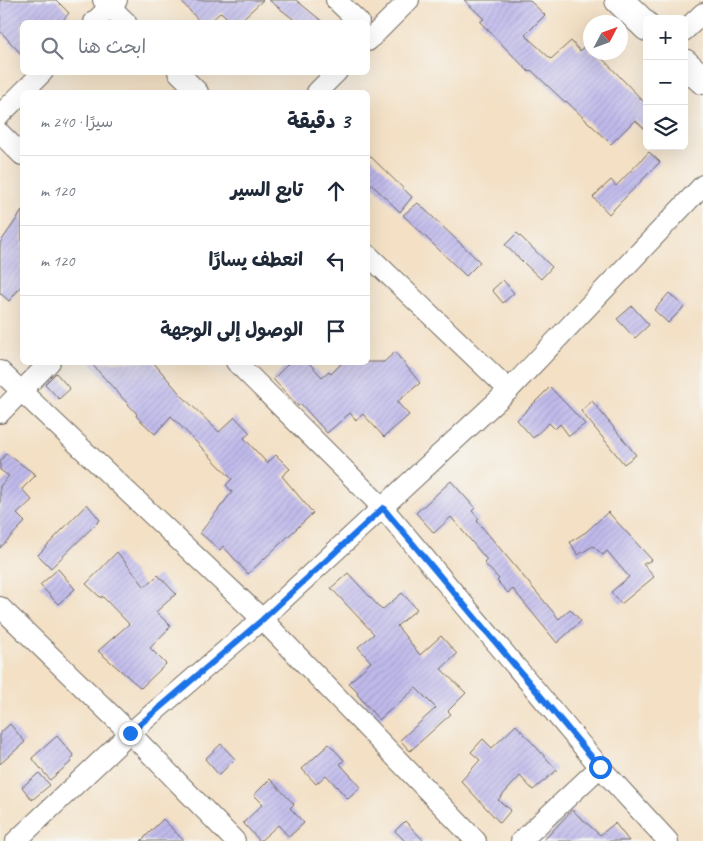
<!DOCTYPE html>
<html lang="ar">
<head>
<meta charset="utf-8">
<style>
  body { margin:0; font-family:Caveat,"Playpen Sans Arabic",sans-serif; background:#f6f6f7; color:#1f2937; direction:rtl }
  .controls { position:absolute; right:15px; top:15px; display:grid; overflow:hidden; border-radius:8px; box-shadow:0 5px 20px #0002 }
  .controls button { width:45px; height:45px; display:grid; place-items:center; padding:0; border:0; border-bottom:1px solid #e0e1e3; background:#fff; color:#1f2937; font:25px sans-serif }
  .compass { position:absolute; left:583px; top:15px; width:45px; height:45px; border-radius:50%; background:#fff; box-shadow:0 5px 20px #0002; rotate:49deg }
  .stop { position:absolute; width:15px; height:15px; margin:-11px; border:4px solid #1a73e8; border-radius:50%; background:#fff }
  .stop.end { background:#1a73e8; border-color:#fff; box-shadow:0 1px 5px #0008 }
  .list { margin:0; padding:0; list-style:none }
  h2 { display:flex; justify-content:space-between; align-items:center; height:65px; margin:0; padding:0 20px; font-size:21px }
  h2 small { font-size:16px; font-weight:400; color:#747a83 }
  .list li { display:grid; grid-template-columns:32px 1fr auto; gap:15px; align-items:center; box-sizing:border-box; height:70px; padding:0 20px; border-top:1px solid #e0e1e3 }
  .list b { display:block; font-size:19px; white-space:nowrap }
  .list em { font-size:16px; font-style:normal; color:#747a83 }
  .icon { flex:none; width:28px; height:28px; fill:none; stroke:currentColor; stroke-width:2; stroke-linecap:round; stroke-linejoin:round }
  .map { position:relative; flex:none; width:703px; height:841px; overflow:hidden; direction:ltr }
  .search { position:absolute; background:#fff; box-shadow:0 5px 20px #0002; left:20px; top:20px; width:350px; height:55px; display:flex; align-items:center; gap:12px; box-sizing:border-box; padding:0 18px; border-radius:8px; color:#747a83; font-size:19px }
  .panel { position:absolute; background:#fff; box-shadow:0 5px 20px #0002; left:20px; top:90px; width:350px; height:275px; border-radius:8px; direction:rtl }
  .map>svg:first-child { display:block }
</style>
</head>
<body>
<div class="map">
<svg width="703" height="841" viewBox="0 0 703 841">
  <defs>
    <pattern id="building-hatch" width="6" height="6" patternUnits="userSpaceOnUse" patternTransform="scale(1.25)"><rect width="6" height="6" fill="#c0baeb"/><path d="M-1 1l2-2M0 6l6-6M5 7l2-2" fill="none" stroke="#a5a0ca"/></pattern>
  </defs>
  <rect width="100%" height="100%" fill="#f6f6f2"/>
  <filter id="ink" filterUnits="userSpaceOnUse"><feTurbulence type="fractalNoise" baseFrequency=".02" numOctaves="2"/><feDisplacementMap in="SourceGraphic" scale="10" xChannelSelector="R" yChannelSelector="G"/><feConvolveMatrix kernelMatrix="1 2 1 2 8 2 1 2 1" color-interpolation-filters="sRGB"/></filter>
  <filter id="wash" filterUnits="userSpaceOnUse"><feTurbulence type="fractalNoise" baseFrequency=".0096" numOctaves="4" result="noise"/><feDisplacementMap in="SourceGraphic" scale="20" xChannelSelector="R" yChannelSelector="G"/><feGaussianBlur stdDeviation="1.12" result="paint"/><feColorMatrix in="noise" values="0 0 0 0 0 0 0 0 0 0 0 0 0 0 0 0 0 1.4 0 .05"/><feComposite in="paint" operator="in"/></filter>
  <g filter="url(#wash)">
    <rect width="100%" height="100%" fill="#f3e0c5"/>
    <g id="blocks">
      <g fill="url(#building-hatch)">
        <polygon points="0,0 56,0 69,13 61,22 22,22 22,55 0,31"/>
        <polygon points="180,0 263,0 239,22 231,22 221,12 210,22 200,22"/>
        <polygon points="269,0 296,0 323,22 297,22"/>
        <polygon points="464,0 529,0 545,15 525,35 551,59 571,41 580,51 586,44 590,48 590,52 596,52 647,105 647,131 635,120 611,144 566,101 565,102 531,70 529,72 480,22 484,19"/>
        <polygon points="649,152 660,162 609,214 593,197 611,180 616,186"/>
        <polygon points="368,154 412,197 400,212 368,181"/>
        <polygon points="418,203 480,262 466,276 403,215"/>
        <polygon points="22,211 22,285 9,301 0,293 0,243"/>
        <polygon points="517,233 552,267 541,279 505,245"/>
        <polygon points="503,280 514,293 503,303 492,290"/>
        <polygon points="669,293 684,307 668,323 654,310"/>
        <polygon points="632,306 649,325 635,338 617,319"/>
        <polygon points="395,352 420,383 397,402 409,415 384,437 363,414 356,420 350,413 327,433 301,404 298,406 273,379 290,362 308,362 322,377 329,371 331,374 343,362 384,362"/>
        <polygon points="90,362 153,362 181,395 219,432 235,417 250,433 244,438 267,463 276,455 290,469 282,476 313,513 248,574 223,546 220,550 200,533 232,492 226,485 232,479 171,416 155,434 136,416 137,414"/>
        <polygon points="56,373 70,389 59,399 45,384"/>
        <polygon points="550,387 585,424 569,436 560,424 555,429 549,423 533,438 517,420"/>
        <polygon points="592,401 636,455 624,464 581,411"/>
        <polygon points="6,453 36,475 22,489 32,500 17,514 25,522 0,548 0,486 9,476 0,470 0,462"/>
        <polygon points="451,481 475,508 472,511 479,519 477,521 559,619 570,609 581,621 557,643 513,589 508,593 497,581 499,579 484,563 487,560 451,517 434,533 416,513"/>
        <polygon points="87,504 100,520 51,568 38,555"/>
        <polygon points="608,512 652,560 643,564 654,577 621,604 611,592 629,577 607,551 603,555 593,546 578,555 570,542 586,532"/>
        <polygon points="117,552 145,587 158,575 176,594 156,612 171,626 150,648 166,664 141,688 98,651 129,624 102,596 101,598 86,584"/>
        <polygon points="58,569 75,589 58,604 40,585"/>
        <polygon points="348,573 382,610 402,593 417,609 397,626 420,655 441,636 457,654 441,669 466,693 448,711 451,714 410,751 400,740 436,708 416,688 379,720 357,694 358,692 349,683 371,662 358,647 374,634 331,588"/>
        <polygon points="10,724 25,742 0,764 0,733"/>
        <polygon points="516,725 557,770 533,790 520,776 498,800 511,810 500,823 461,781 480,760 471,752 483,739 492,748"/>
        <polygon points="57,736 74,756 70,761 71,762 50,780 32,758"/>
        <polygon points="221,744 235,759 219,775 205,759"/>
        <polygon points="329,744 344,760 340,764 361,787 348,799 326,775 316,784 302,769"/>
        <polygon points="39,773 50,785 32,800 22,787"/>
        <polygon points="270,779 294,804 290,808 304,823 289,837 278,825 260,841 243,823 263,804 254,795"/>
        <polygon points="572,810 600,835 615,823 629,841 543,841"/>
        <polygon points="163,819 184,841 141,841"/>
        <polygon points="405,821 424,841 405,841 395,831"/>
      </g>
    </g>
  </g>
  <g filter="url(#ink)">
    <use href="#blocks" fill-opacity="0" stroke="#716a61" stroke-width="1"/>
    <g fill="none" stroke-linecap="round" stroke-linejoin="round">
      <g stroke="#716a61" stroke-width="22">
        <g id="street">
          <polyline points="103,0 126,22"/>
          <polyline points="336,0 359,22"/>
          <polyline points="94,22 117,0"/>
          <polyline points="684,31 703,13"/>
          <polyline points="368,41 409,0"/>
          <polyline points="178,72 198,92"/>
          <polyline points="317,92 337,72"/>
          <polyline points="0,115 43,72"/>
          <polyline points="0,133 22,155"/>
          <polyline points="368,255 509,390"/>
          <polyline points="236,362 383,508 600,767 668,841"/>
          <polyline points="0,371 262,619 476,841"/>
          <polyline points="0,413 50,362"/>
          <polyline points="0,607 130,733 235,841"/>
          <polyline points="16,841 130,733 262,619 509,390 703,185"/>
          <polyline points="521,841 600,767"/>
        </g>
      </g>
      <g stroke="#716a61" stroke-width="30">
        <g id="highway">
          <polyline points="619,0 647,27"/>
          <polyline points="684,63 703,80"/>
        </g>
      </g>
      <use href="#street" stroke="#fff" stroke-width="20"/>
      <use href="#highway" stroke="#fff" stroke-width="28"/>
    </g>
  </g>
  <g fill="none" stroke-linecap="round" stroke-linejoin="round" filter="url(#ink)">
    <polyline stroke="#1a73e8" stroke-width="6" points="130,733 262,620 383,508 600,767"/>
  </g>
</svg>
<div class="controls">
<button>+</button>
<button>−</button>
<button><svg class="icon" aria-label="layers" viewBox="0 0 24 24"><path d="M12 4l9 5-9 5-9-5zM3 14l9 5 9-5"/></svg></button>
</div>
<svg class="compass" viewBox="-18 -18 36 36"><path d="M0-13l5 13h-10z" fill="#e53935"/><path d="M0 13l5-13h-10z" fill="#747a83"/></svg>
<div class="stop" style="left:600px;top:767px"></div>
<div class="stop end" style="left:130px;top:733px"></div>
<div class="search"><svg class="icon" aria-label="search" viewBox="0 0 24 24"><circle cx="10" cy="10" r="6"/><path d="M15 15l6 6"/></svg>ابحث هنا</div>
<section class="panel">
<h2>3 دقيقة<small>سيرًا · 240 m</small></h2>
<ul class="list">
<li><svg class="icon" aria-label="ahead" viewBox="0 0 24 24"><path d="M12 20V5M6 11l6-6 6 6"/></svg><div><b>تابع السير</b></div><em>120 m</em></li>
<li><svg class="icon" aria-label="left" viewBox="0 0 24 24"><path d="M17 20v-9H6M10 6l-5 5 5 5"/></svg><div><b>انعطف يسارًا</b></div><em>120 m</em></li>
<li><svg class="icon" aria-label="arrive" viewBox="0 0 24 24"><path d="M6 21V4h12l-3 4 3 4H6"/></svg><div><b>الوصول إلى الوجهة</b></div></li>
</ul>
</section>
</div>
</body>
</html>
